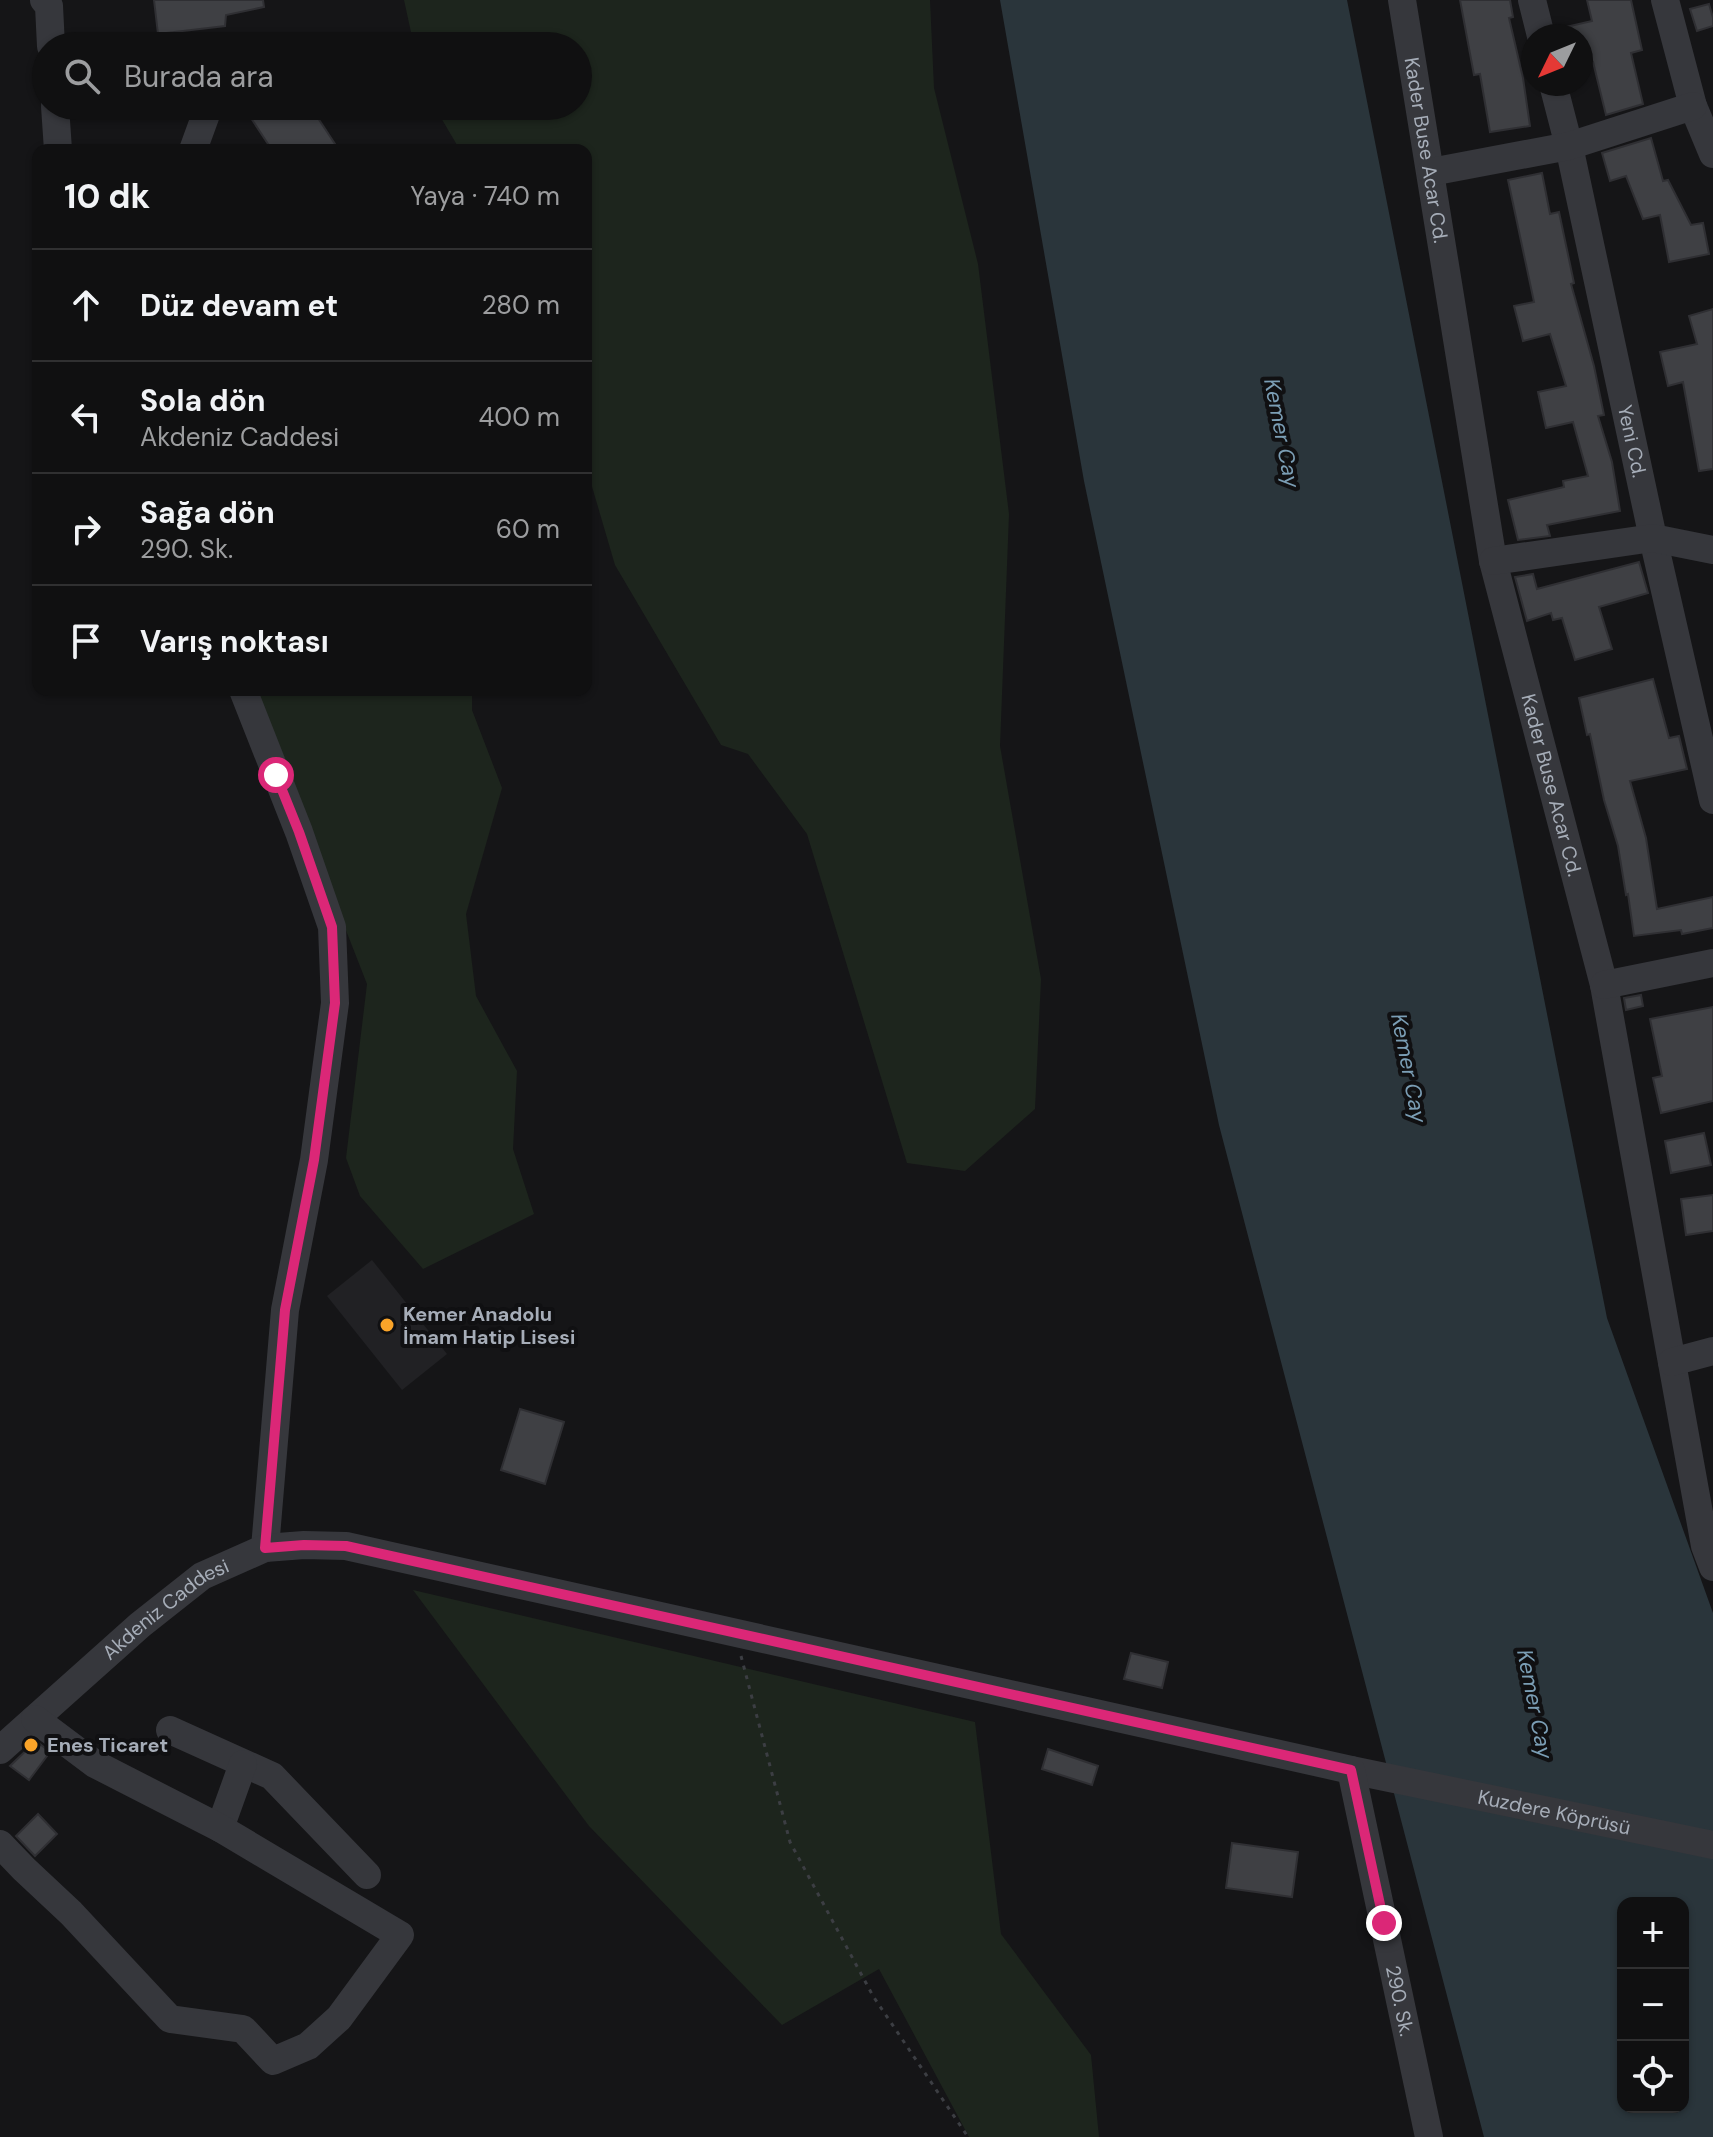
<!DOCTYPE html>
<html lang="tr">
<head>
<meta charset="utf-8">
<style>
  body { margin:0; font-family:"DM Sans",sans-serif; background:#19191a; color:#f1f3f6 }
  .controls { position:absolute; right:24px; bottom:24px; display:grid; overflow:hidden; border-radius:16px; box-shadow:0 2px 6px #0004 }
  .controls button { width:72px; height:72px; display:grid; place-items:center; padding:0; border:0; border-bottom:2px solid #303031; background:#101011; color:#f1f3f6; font:40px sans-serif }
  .compass { position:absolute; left:1521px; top:24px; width:72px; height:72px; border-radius:50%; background:#101011; box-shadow:0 2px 6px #0004; rotate:227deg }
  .stop { position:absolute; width:24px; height:24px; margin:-18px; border:6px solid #db2777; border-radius:50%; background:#fff }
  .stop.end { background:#db2777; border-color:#fff; box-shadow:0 2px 8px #0008 }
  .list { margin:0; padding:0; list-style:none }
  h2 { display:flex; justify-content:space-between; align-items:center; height:104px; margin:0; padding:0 32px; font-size:34px }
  h2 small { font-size:26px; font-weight:400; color:#9c9d9f }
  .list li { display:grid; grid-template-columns:52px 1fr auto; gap:24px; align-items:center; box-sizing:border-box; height:112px; padding:0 32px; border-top:2px solid #303031 }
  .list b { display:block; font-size:30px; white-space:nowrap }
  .list p { margin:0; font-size:26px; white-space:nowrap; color:#9c9d9f }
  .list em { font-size:26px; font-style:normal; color:#9c9d9f }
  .icon { flex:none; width:44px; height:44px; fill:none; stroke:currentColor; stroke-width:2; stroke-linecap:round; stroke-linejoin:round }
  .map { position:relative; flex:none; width:1713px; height:2137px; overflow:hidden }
  .search { position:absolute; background:#101011; box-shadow:0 2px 6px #0004; left:32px; top:32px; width:560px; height:88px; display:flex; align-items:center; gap:20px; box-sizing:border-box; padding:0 28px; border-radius:44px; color:#9c9d9f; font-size:30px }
  .panel { position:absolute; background:#101011; box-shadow:0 2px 6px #0004; left:32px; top:144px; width:560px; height:552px; border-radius:16px }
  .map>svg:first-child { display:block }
</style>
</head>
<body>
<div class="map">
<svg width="1713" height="2137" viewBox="0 0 1713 2137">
  <rect width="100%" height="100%" fill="#151517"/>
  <polygon fill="#212124" points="372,1260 447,1354 402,1390 327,1296"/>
  <g fill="#1d251d">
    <polygon points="404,0 930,0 934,88 978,264 1009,514 1000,746 1041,979 1035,1109 965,1171 907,1163 807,834 748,754 721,745 615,565 586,466 586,150 460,150 434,106 578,106 578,46 414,46"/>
    <polygon points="252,690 472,690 472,710 502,788 466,914 476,996 517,1071 513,1149 534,1214 423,1269 360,1196 346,1158 367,984"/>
    <polygon points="413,1590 975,1722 1001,1934 1091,2055 1099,2137 969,2137 879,1969 782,2025 589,1826"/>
  </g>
  <path fill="#2a353b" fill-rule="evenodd" d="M1000 0H1347L1607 1318 1713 1613V2137H1484L1219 1125 1084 481ZM1623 1903H1683V2107H1623Z"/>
  <g fill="#3f4044" stroke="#2f2f33" stroke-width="2">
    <polygon points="154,0 263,0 264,7 226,15 225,26 158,34"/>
    <polygon points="1460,0 1510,0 1513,17 1509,18 1523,78 1530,126 1490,132 1480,74 1474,75"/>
    <polygon points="1587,0 1631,0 1642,50 1631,53 1643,104 1606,115 1593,62 1581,64 1581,36 1558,36 1557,29 1592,21"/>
    <polygon points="1709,4 1713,18 1713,26 1697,31 1690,9"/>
    <polygon points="243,106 310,106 339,150 272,150"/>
    <polygon points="1651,138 1663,181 1668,180 1691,225 1703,223 1709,254 1669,262 1660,215 1643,219 1626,176 1610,181 1602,153"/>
    <polygon points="1542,173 1550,214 1559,212 1574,283 1571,284 1594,366 1604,415 1598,416 1612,462 1620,511 1547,525 1550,536 1518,540 1508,500 1564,487 1563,481 1588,476 1573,422 1546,428 1538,392 1566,386 1550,334 1523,341 1514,306 1534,302 1508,180"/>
    <polygon points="1713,309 1713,469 1699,471 1683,382 1668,386 1660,352 1697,344 1689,316"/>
    <polygon points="1639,562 1648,593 1599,607 1612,649 1575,660 1562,618 1553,620 1551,613 1527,621 1515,577 1533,574 1537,589"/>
    <polygon points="1653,679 1669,738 1679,736 1687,769 1630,781 1646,838 1657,909 1713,897 1713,928 1682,934 1681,930 1634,936 1628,894 1626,895 1618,846 1604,800 1590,734 1587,735 1579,698"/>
    <polygon points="1641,995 1643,1006 1626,1010 1624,998"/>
    <polygon points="1713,1007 1713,1101 1661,1113 1653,1078 1662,1076 1650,1019"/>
    <polygon points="1704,1133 1711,1165 1671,1173 1665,1141"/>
    <polygon points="1713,1195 1713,1231 1686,1235 1681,1199"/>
    <polygon points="520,1409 564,1422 545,1484 501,1470"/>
    <polygon points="1131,1653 1168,1662 1162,1688 1124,1679"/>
    <polygon points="36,1741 50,1752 29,1780 10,1766"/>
    <polygon points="1048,1749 1098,1766 1092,1785 1042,1769"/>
    <polygon points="38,1814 57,1834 35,1856 16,1836"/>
    <polygon points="1232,1843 1298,1852 1292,1897 1226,1888"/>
  </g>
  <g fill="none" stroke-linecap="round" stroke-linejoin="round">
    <polyline stroke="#3c3e43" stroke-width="3" stroke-dasharray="4 6" stroke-linecap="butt" points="741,1656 790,1842 873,1996 968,2137"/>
    <g stroke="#36373c" stroke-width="28">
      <polyline points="44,0 49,6 51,46"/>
      <path id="s1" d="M1402 0 1493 561 1604 985 1705 1546 1713 1567"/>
      <polyline points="1532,0 1541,36"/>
      <polyline points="1665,0 1693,106 1713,154"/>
      <path id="s2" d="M1553 84 1569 146 1653 538 1713 800"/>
      <polyline points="55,106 58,150"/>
      <polyline points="193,150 209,106"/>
      <polyline points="1431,172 1569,146 1693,106"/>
      <polyline points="1493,561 1653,538 1713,550"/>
      <polyline points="243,690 299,832 332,927 335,1003 314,1160 285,1310 265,1548"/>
      <polyline points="1604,985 1713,963"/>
      <polyline points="1672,1362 1713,1351"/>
      <polyline points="170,1730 272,1776 367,1875"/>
      <path id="s3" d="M0 1750 140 1625 202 1576 265 1548 304 1545 346 1546 1351 1770 1713 1845"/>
      <path id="s4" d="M1351 1770 1429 2137"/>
      <polyline points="220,1828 243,1764"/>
      <polyline points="0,1844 24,1869 71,1913 170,2019 243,2029 273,2061 308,2046 339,2018 400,1935 220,1828 95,1764 35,1719"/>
    </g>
  </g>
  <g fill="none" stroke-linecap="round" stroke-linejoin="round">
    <polyline stroke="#db2777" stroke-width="10" points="276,775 299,832 332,927 335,1003 314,1160 285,1310 265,1548 304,1545 346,1546 1351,1770 1384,1923"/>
  </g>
  <g fill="#faa429" stroke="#101012" stroke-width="3">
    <circle cx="387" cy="1325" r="8"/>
    <circle cx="31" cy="1745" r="8"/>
  </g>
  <g text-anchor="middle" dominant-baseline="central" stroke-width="8" stroke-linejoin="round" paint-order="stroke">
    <g font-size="20" fill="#a6adb8" stroke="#101012">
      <text stroke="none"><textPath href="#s1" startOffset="152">Kader Buse Acar Cd.</textPath></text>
      <text stroke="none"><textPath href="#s2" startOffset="366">Yeni Cd.</textPath></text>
      <text stroke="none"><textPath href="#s1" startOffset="800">Kader Buse Acar Cd.</textPath></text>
      <text stroke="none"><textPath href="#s3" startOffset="218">Akdeniz Caddesi</textPath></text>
      <text stroke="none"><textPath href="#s3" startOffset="1654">Kuzdere Köprüsü</textPath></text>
      <text stroke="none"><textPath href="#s4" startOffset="236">290. Sk.</textPath></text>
    </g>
    <g font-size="20" font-weight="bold" fill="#a6adb8" stroke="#101012" text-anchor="start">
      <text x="403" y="1314">Kemer Anadolu<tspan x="403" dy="23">İmam Hatip Lisesi</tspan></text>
      <text x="47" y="1745">Enes Ticaret</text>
    </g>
    <g font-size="22" font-style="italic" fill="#7b9eb5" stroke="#101012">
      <text transform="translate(1282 433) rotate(79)">Kemer Cay</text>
      <text transform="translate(1409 1068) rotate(79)">Kemer Cay</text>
      <text transform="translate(1535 1704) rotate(79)">Kemer Cay</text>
    </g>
  </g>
</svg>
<div class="controls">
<button>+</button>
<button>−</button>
<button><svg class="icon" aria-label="locate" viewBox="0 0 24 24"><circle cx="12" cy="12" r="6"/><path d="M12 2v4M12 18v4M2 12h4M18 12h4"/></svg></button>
</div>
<svg class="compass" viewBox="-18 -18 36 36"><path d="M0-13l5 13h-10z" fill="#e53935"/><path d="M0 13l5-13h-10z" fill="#9c9d9f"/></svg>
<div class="stop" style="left:276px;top:775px"></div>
<div class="stop end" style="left:1384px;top:1923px"></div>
<div class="search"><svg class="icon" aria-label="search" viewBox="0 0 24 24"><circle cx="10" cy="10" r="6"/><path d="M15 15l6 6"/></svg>Burada ara</div>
<section class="panel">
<h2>10 dk<small>Yaya · 740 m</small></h2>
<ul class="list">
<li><svg class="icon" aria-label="ahead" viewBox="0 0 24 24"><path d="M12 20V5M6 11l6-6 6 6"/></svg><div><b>Düz devam et</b></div><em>280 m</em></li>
<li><svg class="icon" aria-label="left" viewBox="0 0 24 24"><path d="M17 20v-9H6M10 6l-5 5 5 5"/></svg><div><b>Sola dön</b><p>Akdeniz Caddesi</p></div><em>400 m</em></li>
<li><svg class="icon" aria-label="right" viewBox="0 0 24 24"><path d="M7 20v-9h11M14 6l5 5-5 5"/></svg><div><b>Sağa dön</b><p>290. Sk.</p></div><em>60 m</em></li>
<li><svg class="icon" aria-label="arrive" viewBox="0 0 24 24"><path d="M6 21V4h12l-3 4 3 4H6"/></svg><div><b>Varış noktası</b></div></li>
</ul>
</section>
</div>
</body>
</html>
